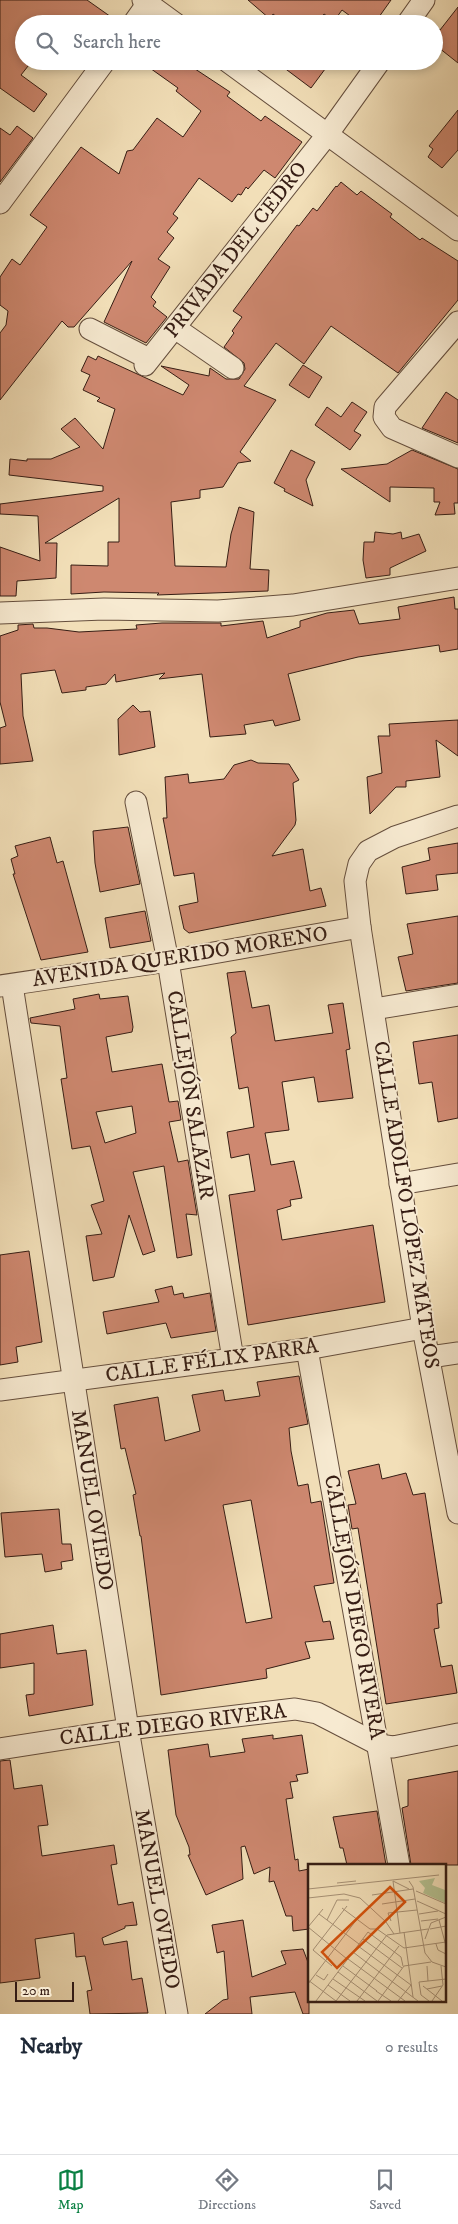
<!DOCTYPE html>
<html lang="en">
<head>
<meta charset="utf-8">
<style>
  body { margin:0; font-family:"IM FELL DW Pica",serif; background:#f2f2f3; color:#1f2937 }
  .scale { position:absolute; left:15px; bottom:12px; width:59px; box-sizing:border-box; padding-left:5px; border:2px solid #361d14; border-top:0; font-size:14px; line-height:18px; white-space:nowrap; color:#361d14; -webkit-text-stroke:4px #f7ead1; paint-order:stroke }
  .list { margin:0; padding:0; list-style:none }
  h2 { display:flex; justify-content:space-between; align-items:center; height:65px; margin:0; padding:0 20px; font-size:21px }
  h2 small { font-size:16px; font-weight:400; color:#747a83 }
  .icon { flex:none; width:28px; height:28px; fill:none; stroke:currentColor; stroke-width:2; stroke-linecap:round; stroke-linejoin:round }
  .map { position:relative; flex:none; width:458px; height:2014px; overflow:hidden }
  .search { position:absolute; background:#fff; box-shadow:0 2px 8px #0003; left:15px; right:15px; top:15px; height:55px; display:flex; align-items:center; gap:12px; box-sizing:border-box; padding:0 18px; border-radius:28px; color:#747a83; font-size:19px }
  .sheet { height:140px; background:#fff }
  nav { display:flex; justify-content:space-around; align-items:center; box-sizing:border-box; height:70px; border-top:1px solid #e0e1e3; background:#fff; font-size:14px; color:#747a83 }
  nav a { display:grid; justify-items:center; gap:2px }
  nav .on { color:#0b8043 }
  .map>svg:first-child { display:block }
</style>
</head>
<body>
<div class="map">
<svg width="458" height="2014" viewBox="0 0 458 2014">
  <rect width="100%" height="100%" fill="#f2dfb8"/>
  <filter id="stains"><feTurbulence type="fractalNoise" baseFrequency=".004" numOctaves="4"/><feColorMatrix values="0 0 0 0 .2 0 0 0 0 .09 0 0 0 0 .02 0 0 0 .5 -.17"/></filter>
  <radialGradient id="worn" r=".72"><stop offset=".6" stop-color="#630" stop-opacity="0"/><stop offset="1" stop-color="#630" stop-opacity=".3"/></radialGradient>
  <g fill="#ce8870" stroke="#361d14" fill-rule="evenodd">
    <polygon points="0,0 87,0 121,24 24,24 24,61 32,61 21,75 47,94 34,112 0,88"/>
    <polygon points="248,0 391,0 374,24 361,24 342,10 334,21 324,14 316,24 286,24 273,14 270,19"/>
    <polygon points="458,7 458,63 434,44 434,26 440,30"/>
    <polygon points="140,61 183,61 230,92 227,96 261,121 265,116 302,142 275,178 264,170 248,189 246,187 241,195 238,194 232,202 199,178 173,214 178,218 167,232 174,238 158,259 170,267 151,297 156,302 153,306 167,317 146,343 104,322 132,261 74,327 68,327 62,321 0,400 0,333 6,325 8,311 0,305 0,277 12,259 20,265 47,227 30,215 81,147 119,174 127,151 133,150 157,118 183,137 201,111 176,91 178,88"/>
    <polygon points="275,61 331,61 311,88"/>
    <polygon points="458,110 458,150 442,168 428,157 433,149 429,146"/>
    <polygon points="17,126 33,138 0,182 0,128 10,135"/>
    <polygon points="341,182 357,195 361,191 392,214 390,217 420,240 422,238 458,261 458,300 398,373 331,326 304,364 276,343 244,386 276,400 240,452 251,461 238,463 223,487 200,490 200,498 171,502 175,566 226,567 231,534 239,507 254,512 250,569 269,570 268,591 157,595 159,593 104,592 71,594 71,565 108,566 108,542 119,542 119,498 45,543 57,543 56,578 17,581 16,596 0,596 0,547 40,561 38,516 0,514 0,504 103,491 103,486 9,475 10,459 27,461 27,459 51,459 80,447 61,429 75,418 103,449 115,409 97,401 100,398 83,390 90,375 81,371 88,356 96,360 98,356 183,395 189,385 161,366 209,376 210,368 226,379 239,379 245,369 244,363 224,347 234,333 232,331 242,317 233,311 297,225 299,226 313,208 317,211 336,186 337,187"/>
    <polygon points="303,365 322,377 309,398 289,385"/>
    <polygon points="446,392 458,400 458,443 422,428"/>
    <polygon points="352,402 367,412 354,431 361,435 350,450 315,425 327,407 341,417"/>
    <polygon points="291,450 315,462 306,480 313,506 284,491 285,489 274,483"/>
    <polygon points="412,450 458,469 458,503 454,503 455,514 435,515 440,502 434,502 434,488 390,487 390,502 341,469 387,464"/>
    <polygon points="375,532 393,534 401,532 402,539 419,534 426,551 390,568 390,575 366,578 363,560 364,542 374,542"/>
    <polygon points="454,597 455,609 458,609 458,649 440,652 439,645 358,657 288,674 300,720 275,726 273,720 244,725 246,734 210,737 202,674 159,679 165,673 116,682 115,674 106,684 86,687 86,690 62,693 55,670 21,674 23,716 33,761 0,764 0,728 6,726 0,702 0,636 18,630 18,625 33,624 34,628 47,628 79,632 137,629 136,625 162,623 221,623 221,626 263,621 267,638 300,627 300,621 327,613 354,610 359,624 400,619 398,607"/>
    <polygon points="133,705 140,712 150,711 155,747 119,755 118,719"/>
    <polygon points="458,720 458,756 436,740 440,777 406,781 406,787 396,787 370,814 367,777 382,773 378,736 390,736 389,724"/>
    <polygon points="251,760 258,763 289,764 299,780 293,783 296,820 295,825 272,856 303,849 310,891 321,888 326,906 189,933 184,929 179,906 198,902 194,873 174,876 163,818 167,818 165,777 188,774 189,783 224,779 234,765"/>
    <polygon points="128,827 140,884 100,892 95,863 93,831"/>
    <polygon points="50,837 57,863 63,861 88,952 41,960 13,874 15,874 11,859 18,856 15,846"/>
    <polygon points="458,843 458,873 436,875 438,890 406,894 402,867 430,860 428,848"/>
    <polygon points="145,911 151,941 110,948 105,918"/>
    <polygon points="458,916 458,983 406,991 398,957 413,954 407,924"/>
    <polygon points="245,971 252,1008 269,1005 275,1041 333,1033 328,1005 343,1003 350,1049 346,1050 353,1098 318,1102 314,1077 282,1082 289,1130 265,1133 271,1165 294,1161 302,1198 290,1200 291,1206 277,1210 282,1240 373,1225 385,1302 248,1325 229,1195 255,1191 249,1154 231,1158 227,1132 254,1127 248,1087 239,1089 231,1037 236,1033 227,973"/>
    <path d="M99 994 100 999 128 996 133 1027 132 1032 106 1037 112 1072 162 1064 169 1102 178 1101 181 1120 169 1122 178 1162 188 1160 197 1215 186 1214 192 1255 177 1258 164 1166 133 1172 155 1251 143 1255 129 1215 114 1277 93 1281 86 1236 102 1234 91 1205 104 1201 90 1146 72 1149 61 1079 67 1078 60 1026 31 1023 30 1018 75 1009 73 999ZM132 1106 136 1133 105 1143 96 1112Z"/>
    <polygon points="458,1035 458,1118 438,1122 432,1082 419,1084 413,1042"/>
    <polygon points="29,1251 42,1342 16,1347 18,1362 0,1365 0,1255"/>
    <polygon points="172,1286 174,1295 183,1293 184,1298 210,1293 216,1331 171,1338 166,1323 107,1334 103,1312 159,1302 155,1290"/>
    <path d="M299 1376 308 1424 289 1428 291 1451 298 1486 308 1484 311 1503 321 1501 334 1583 314 1586 323 1622 330 1621 334 1639 305 1642 310 1658 266 1669 267 1678 161 1695 141 1536H140L133 1495 136 1494 125 1448 121 1449 114 1405 158 1397 165 1441 200 1431 192 1395 223 1390 225 1401 260 1396 257 1382ZM251 1500 272 1618 246 1623 223 1505Z"/>
    <polygon points="379,1464 382,1479 406,1473 413,1495 425,1493 442,1603 437,1604 439,1628 434,1629 441,1667 452,1665 457,1693 386,1704 358,1528 352,1529 348,1505 356,1504 348,1471"/>
    <polygon points="59,1509 62,1544 71,1544 73,1560 61,1562 62,1569 45,1572 42,1554 5,1557 1,1513"/>
    <polygon points="53,1625 57,1654 86,1650 93,1705 29,1716 26,1695 34,1694 34,1663 0,1668 0,1634"/>
    <polygon points="273,1735 273,1739 302,1735 308,1773 296,1775 298,1781 290,1782 293,1798 286,1799 295,1860 298,1859 299,1871 309,1869 309,1929 293,1931 292,1916 286,1916 274,1881 269,1882 270,1867 254,1874 245,1846 241,1847 243,1879 206,1895 188,1855 190,1855 189,1847 176,1815 168,1750 208,1744 210,1757 245,1752 242,1739"/>
    <polygon points="10,1760 14,1789 42,1785 48,1825 38,1826 42,1856 114,1845 117,1864 111,1865 118,1905 133,1902 137,1925 125,1926 125,1928 102,1938 104,1945 127,1941 132,1980 142,1978 148,2013 90,2014 87,1991 92,1990 85,1956 76,1957 74,1933 35,1939 40,1978 0,1983 0,1761"/>
    <polygon points="458,1771 458,1865 411,1865 402,1808 408,1806 408,1780"/>
    <polygon points="377,1811 386,1865 347,1865 343,1848 340,1848 333,1817"/>
    <polygon points="243,1920 252,1977 286,1964 281,1951 303,1949 309,1965 309,2014 303,2014 295,1992 250,1997 252,2014 205,2014 223,2000 228,1999 224,1951 217,1953 212,1925"/>
  </g>
  <g fill="none" stroke-linecap="round" stroke-linejoin="round">
    <g stroke="#654e3d" stroke-width="23">
      <g id="minor">
        <polyline points="143,0 176,24"/>
        <polyline points="133,24 150,0"/>
        <polyline points="407,24 424,0"/>
        <polyline points="227,61 458,230"/>
        <polyline points="0,203 105,61"/>
        <polyline points="458,322 385,407 384,417 392,428 458,457"/>
        <polyline points="175,328 233,368"/>
        <polyline points="90,329 149,359"/>
        <polyline points="145,365 327,135 380,61"/>
        <polyline points="0,613 104,609 218,611 293,605 458,578"/>
        <polyline points="136,802 168,961 233,1359"/>
        <polyline points="458,816 395,837 368,851 359,864 355,881 360,927 423,1328 458,1513"/>
        <polyline points="12,985 128,1729 177,2014"/>
        <polyline points="0,986 168,961 360,927"/>
        <polyline points="374,1009 458,995"/>
        <polyline points="400,1184 458,1174"/>
        <polyline points="307,1349 399,1865"/>
        <polyline points="430,1357 458,1353"/>
        <polyline points="0,1390 307,1349 423,1328"/>
        <polyline points="0,1749 128,1729 295,1709 317,1713 379,1745 393,1747 458,1734"/>
      </g>
    </g>
    <use href="#minor" stroke="#f7ead1" stroke-width="21"/>
  </g>
  <g text-anchor="middle" dominant-baseline="central" stroke-width="4" stroke-linejoin="round" paint-order="stroke">
    <g font-size="21" fill="#361d14" stroke="#f7ead1">
      <text transform="translate(236 250) rotate(-52)">PRIVADA DEL CEDRO</text>
      <text transform="translate(180 957) rotate(-9)">AVENIDA QUERIDO MORENO</text>
      <text transform="translate(190 1095) rotate(81)">CALLEJÓN SALAZAR</text>
      <text transform="translate(406 1205) rotate(81)">CALLE ADOLFO LÓPEZ MATEOS</text>
      <text transform="translate(212 1361) rotate(-8)">CALLE FÉLIX PARRA</text>
      <text transform="translate(92 1500) rotate(81)">MANUEL OVIEDO</text>
      <text transform="translate(354 1607) rotate(80)">CALLEJÓN DIEGO RIVERA</text>
      <text transform="translate(173 1725) rotate(-7)">CALLE DIEGO RIVERA</text>
      <text transform="translate(157 1899) rotate(80)">MANUEL OVIEDO</text>
    </g>
  </g>
  <g transform="translate(308 1864)">
    <rect width="138" height="138" fill="#f2dfb8"/>
    <path d="M127 14 124 21 137 26V39L115 29 117 24 111 17Z" fill="#b6c292"/>
    <path fill="none" stroke="#a79176" stroke-width="1" d="M85 17 92 69M85 17 101 25M101 17 105 23 117 89 124 98 138 103M29 19 48 17M0 25 131 11M108 27 138 40M64 31 105 25M0 34 36 30 52 34 78 58 86 70M109 37 138 50M74 40 107 35M34 44 62 65M11 50 51 80M111 50 130 47M19 56 29 36H41M131 56 138 82M83 57 80 49 109 46M113 57 130 55M0 63 39 95M0 63 15 45M62 65H69L96 84 138 78M122 65 138 62M60 68 93 93 95 102M96 68 105 133M55 75 94 104M117 75 123 59 138 53M128 80 130 86 138 90M50 82 103 121M45 88 60 68M40 95 97 137M24 102 5 86 39 42M35 102 69 127M119 102 120 117M30 108 69 137M8 111 16 116 20 110M25 115 57 137M0 116 28 137M0 120 49 55M20 121 42 137M115 122 134 137M119 125 134 122M68 127 83 137M8 137 45 88 58 98 79 71 120 65M28 137 58 98 110 137M49 137 91 82M70 137 96 102 123 98M90 137 103 121M121 137 113 131 111 118 138 115M124 137 135 121 133 102"/>
    <path fill="#d6530d" fill-opacity="0.15" stroke="#d6530d" stroke-width="2.5" d="M82 23 97 38 29 104 14 88Z"/>
    <rect width="138" height="138" fill="none" stroke="#361d14" stroke-width="2.5"/>
  </g>
  <rect width="100%" height="100%" filter="url(#stains)"/>
  <rect width="100%" height="100%" fill="url(#worn)"/>
</svg>
<div class="scale">20 m</div>
<div class="search"><svg class="icon" aria-label="search" viewBox="0 0 24 24"><circle cx="10" cy="10" r="6"/><path d="M15 15l6 6"/></svg>Search here</div>
</div>
<section class="sheet">
<h2>Nearby<small>0 results</small></h2>
<ul class="list">
</ul>
</section>
<nav>
<a class="on"><svg class="icon" aria-label="map" viewBox="0 0 24 24"><path d="M3 6l6-2 6 2 6-2v14l-6 2-6-2-6 2zM9 4v14M15 6v14"/></svg>Map</a>
<a><svg class="icon" aria-label="directions" viewBox="0 0 24 24"><path d="M12 3l9 9-9 9-9-9zM9 14v-3h6M13 9l2 2-2 2"/></svg>Directions</a>
<a><svg class="icon" aria-label="saved" viewBox="0 0 24 24"><path d="M7 4h10v16l-5-4-5 4z"/></svg>Saved</a>
</nav>
</body>
</html>
